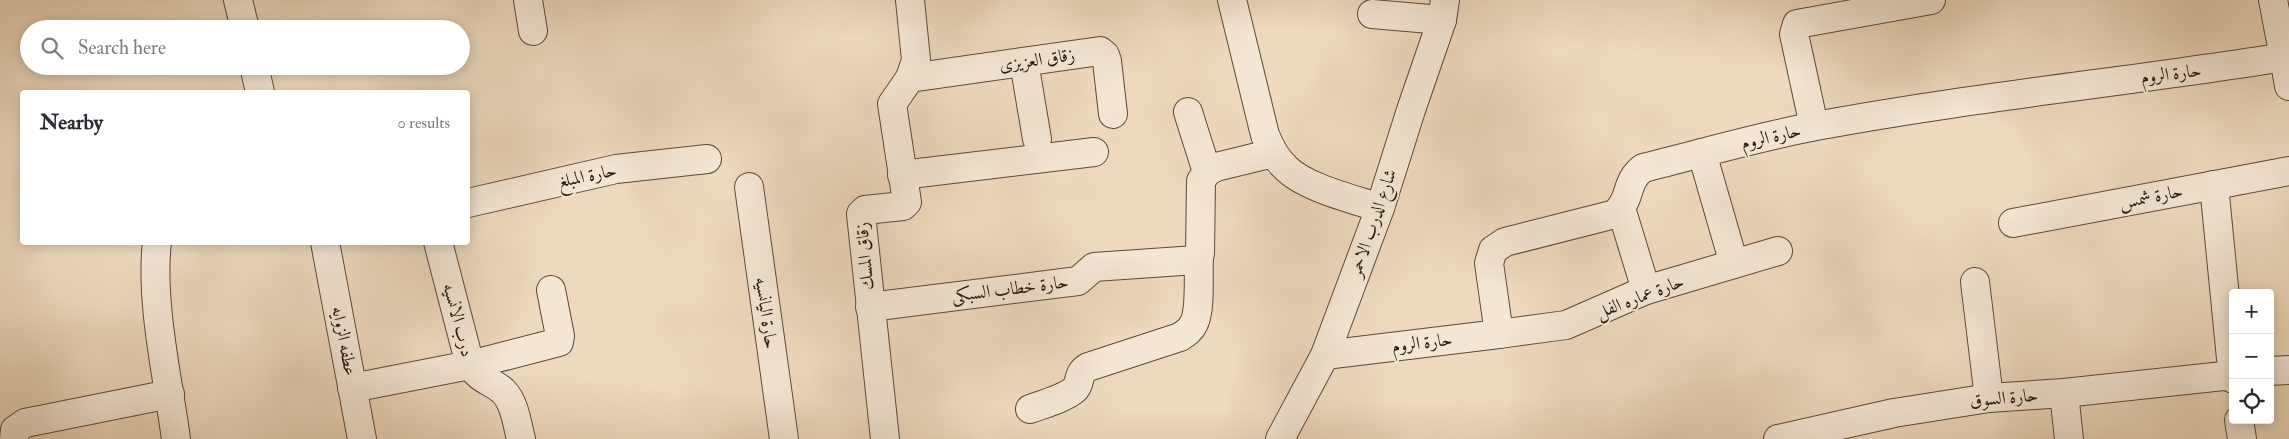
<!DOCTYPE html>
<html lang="en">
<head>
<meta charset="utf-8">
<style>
  body { margin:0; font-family:"IM FELL Double Pica",Amiri,serif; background:#f7f7f7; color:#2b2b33 }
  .controls { position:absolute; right:15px; bottom:15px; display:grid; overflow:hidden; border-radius:5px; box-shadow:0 2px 12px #0003 }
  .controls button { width:45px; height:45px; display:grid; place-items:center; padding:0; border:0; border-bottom:1px solid #e1e1e2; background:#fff; color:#2b2b33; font:25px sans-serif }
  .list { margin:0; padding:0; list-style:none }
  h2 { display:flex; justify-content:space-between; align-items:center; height:65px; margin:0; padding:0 20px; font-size:21px }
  h2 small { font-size:16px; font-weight:400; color:#7c7c81 }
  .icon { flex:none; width:28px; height:28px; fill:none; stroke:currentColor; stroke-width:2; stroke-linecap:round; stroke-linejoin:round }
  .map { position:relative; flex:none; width:2289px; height:439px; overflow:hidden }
  .search { position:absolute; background:#fff; box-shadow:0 2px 12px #0003; left:20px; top:20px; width:450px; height:55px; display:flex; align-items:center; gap:12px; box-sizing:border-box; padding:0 18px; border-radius:28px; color:#7c7c81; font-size:19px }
  .panel { position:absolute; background:#fff; box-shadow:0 2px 12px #0003; left:20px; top:90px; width:450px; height:155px; border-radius:5px }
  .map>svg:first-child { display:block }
</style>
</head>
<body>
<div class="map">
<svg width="2289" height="439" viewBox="0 0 2289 439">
  <rect width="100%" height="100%" fill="#edd9bd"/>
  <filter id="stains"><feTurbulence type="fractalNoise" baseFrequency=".004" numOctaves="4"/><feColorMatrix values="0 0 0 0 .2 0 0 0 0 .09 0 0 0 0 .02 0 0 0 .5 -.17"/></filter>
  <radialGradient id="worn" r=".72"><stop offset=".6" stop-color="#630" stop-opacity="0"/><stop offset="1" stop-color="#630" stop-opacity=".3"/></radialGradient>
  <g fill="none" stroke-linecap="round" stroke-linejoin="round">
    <g stroke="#5c493b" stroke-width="30">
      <g id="minor">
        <polyline points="238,0 245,29"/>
        <polyline points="528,0 533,31"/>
        <path d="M1232 0 1265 135C1270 147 1275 158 1285 167 1303 187 1353 199 1380 208"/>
        <polyline points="1372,14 1442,20"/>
        <polyline points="2284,57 2289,86"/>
        <polyline points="1024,62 1037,139"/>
        <polyline points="254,66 260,92"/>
        <polyline points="910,78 1100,51 1105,55 1107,61 1113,114"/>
        <polyline points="1188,112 1207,172"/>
        <polyline points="1814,126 1794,34 1797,24 1931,0"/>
        <polyline points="1702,153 1734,264"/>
        <polyline points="902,175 1094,152"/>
        <polyline points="2214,185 2233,379"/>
        <polyline points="749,187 784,439"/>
        <polyline points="468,203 616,169 707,159"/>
        <polyline points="1621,208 1646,290"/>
        <polyline points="2013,223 2289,171"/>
        <path d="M157 242C150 302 168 379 176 439"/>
        <polyline points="325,242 362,439"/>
        <path d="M438 242 470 365C482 382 491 380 503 391 515 403 517 424 521 439"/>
        <polyline points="1975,282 1989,398"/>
        <polyline points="870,307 1078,281 1094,267 1196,260 1200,254 1201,181 1207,172 1216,167 1273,153"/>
        <polyline points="1499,334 1566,325 1646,290 1778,251"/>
        <path d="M1325 355 1499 334 1489 263 1493 250 1505 242 1615 214C1633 197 1624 183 1643 168 1700 154 1758 137 1816 126 1971 97 2128 82 2284 57L2273 0"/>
        <polyline points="2270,371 2289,370"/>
        <polyline points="352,388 470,365 559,342 560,336 551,290"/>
        <polyline points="2064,393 2069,439"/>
        <path d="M1030 409C1043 404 1063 399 1074 390 1082 383 1076 374 1088 367L1180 337C1186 333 1191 330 1194 323 1201 309 1198 275 1199 258"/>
        <polyline points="2239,420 2242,439"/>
        <polyline points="14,439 15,430 25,423 170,394"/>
        <polyline points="885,439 861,214 865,210 903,206 907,202 892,104 910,78 916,60 910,0"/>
        <polyline points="1280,439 1325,355 1380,208 1411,110 1442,20 1445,0"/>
        <polyline points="1778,439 1894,413 1989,398 2064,393 2233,375"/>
      </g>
    </g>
    <use href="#minor" stroke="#f3e6d4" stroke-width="28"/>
  </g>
  <g text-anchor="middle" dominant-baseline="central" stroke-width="4" stroke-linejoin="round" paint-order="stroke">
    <g font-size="18" fill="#2b1910" stroke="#f3e6d4">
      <text transform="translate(1037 60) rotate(-8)">زقاق العزيزى</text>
      <text transform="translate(2171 74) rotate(-7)">حارة الروم</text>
      <text transform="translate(1771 137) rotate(-13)">حارة الروم</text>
      <text transform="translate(587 176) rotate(-12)">حارة المبلغ</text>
      <text transform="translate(2151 197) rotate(-11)">حارة شمس</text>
      <text transform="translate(1373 223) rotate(-71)">شارع الدرب الاحمر</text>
      <text transform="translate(865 256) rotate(-95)">زقاق المسك</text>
      <text transform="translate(1010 289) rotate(-7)">حارة خطاب السبكى</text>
      <text transform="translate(1640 297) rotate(-21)">حارة عماره الفل</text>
      <text transform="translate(766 313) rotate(82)">حارة اليانسيه</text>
      <text transform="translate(458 320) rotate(75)">درب الانسيه</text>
      <text transform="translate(344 341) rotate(79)">عطفه الزوايه</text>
      <text transform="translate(1422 343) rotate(-7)">حارة الروم</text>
      <text transform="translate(2004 398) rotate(-5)">حارة السوق</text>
    </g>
  </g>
  <rect width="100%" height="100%" filter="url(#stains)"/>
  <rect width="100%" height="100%" fill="url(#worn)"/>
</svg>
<div class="controls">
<button>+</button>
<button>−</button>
<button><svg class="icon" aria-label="locate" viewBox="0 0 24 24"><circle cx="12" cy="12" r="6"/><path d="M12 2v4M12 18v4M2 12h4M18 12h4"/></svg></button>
</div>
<div class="search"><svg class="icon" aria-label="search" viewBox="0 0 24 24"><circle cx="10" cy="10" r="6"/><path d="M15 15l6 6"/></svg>Search here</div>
<section class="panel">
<h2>Nearby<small>0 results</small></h2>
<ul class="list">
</ul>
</section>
</div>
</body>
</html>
